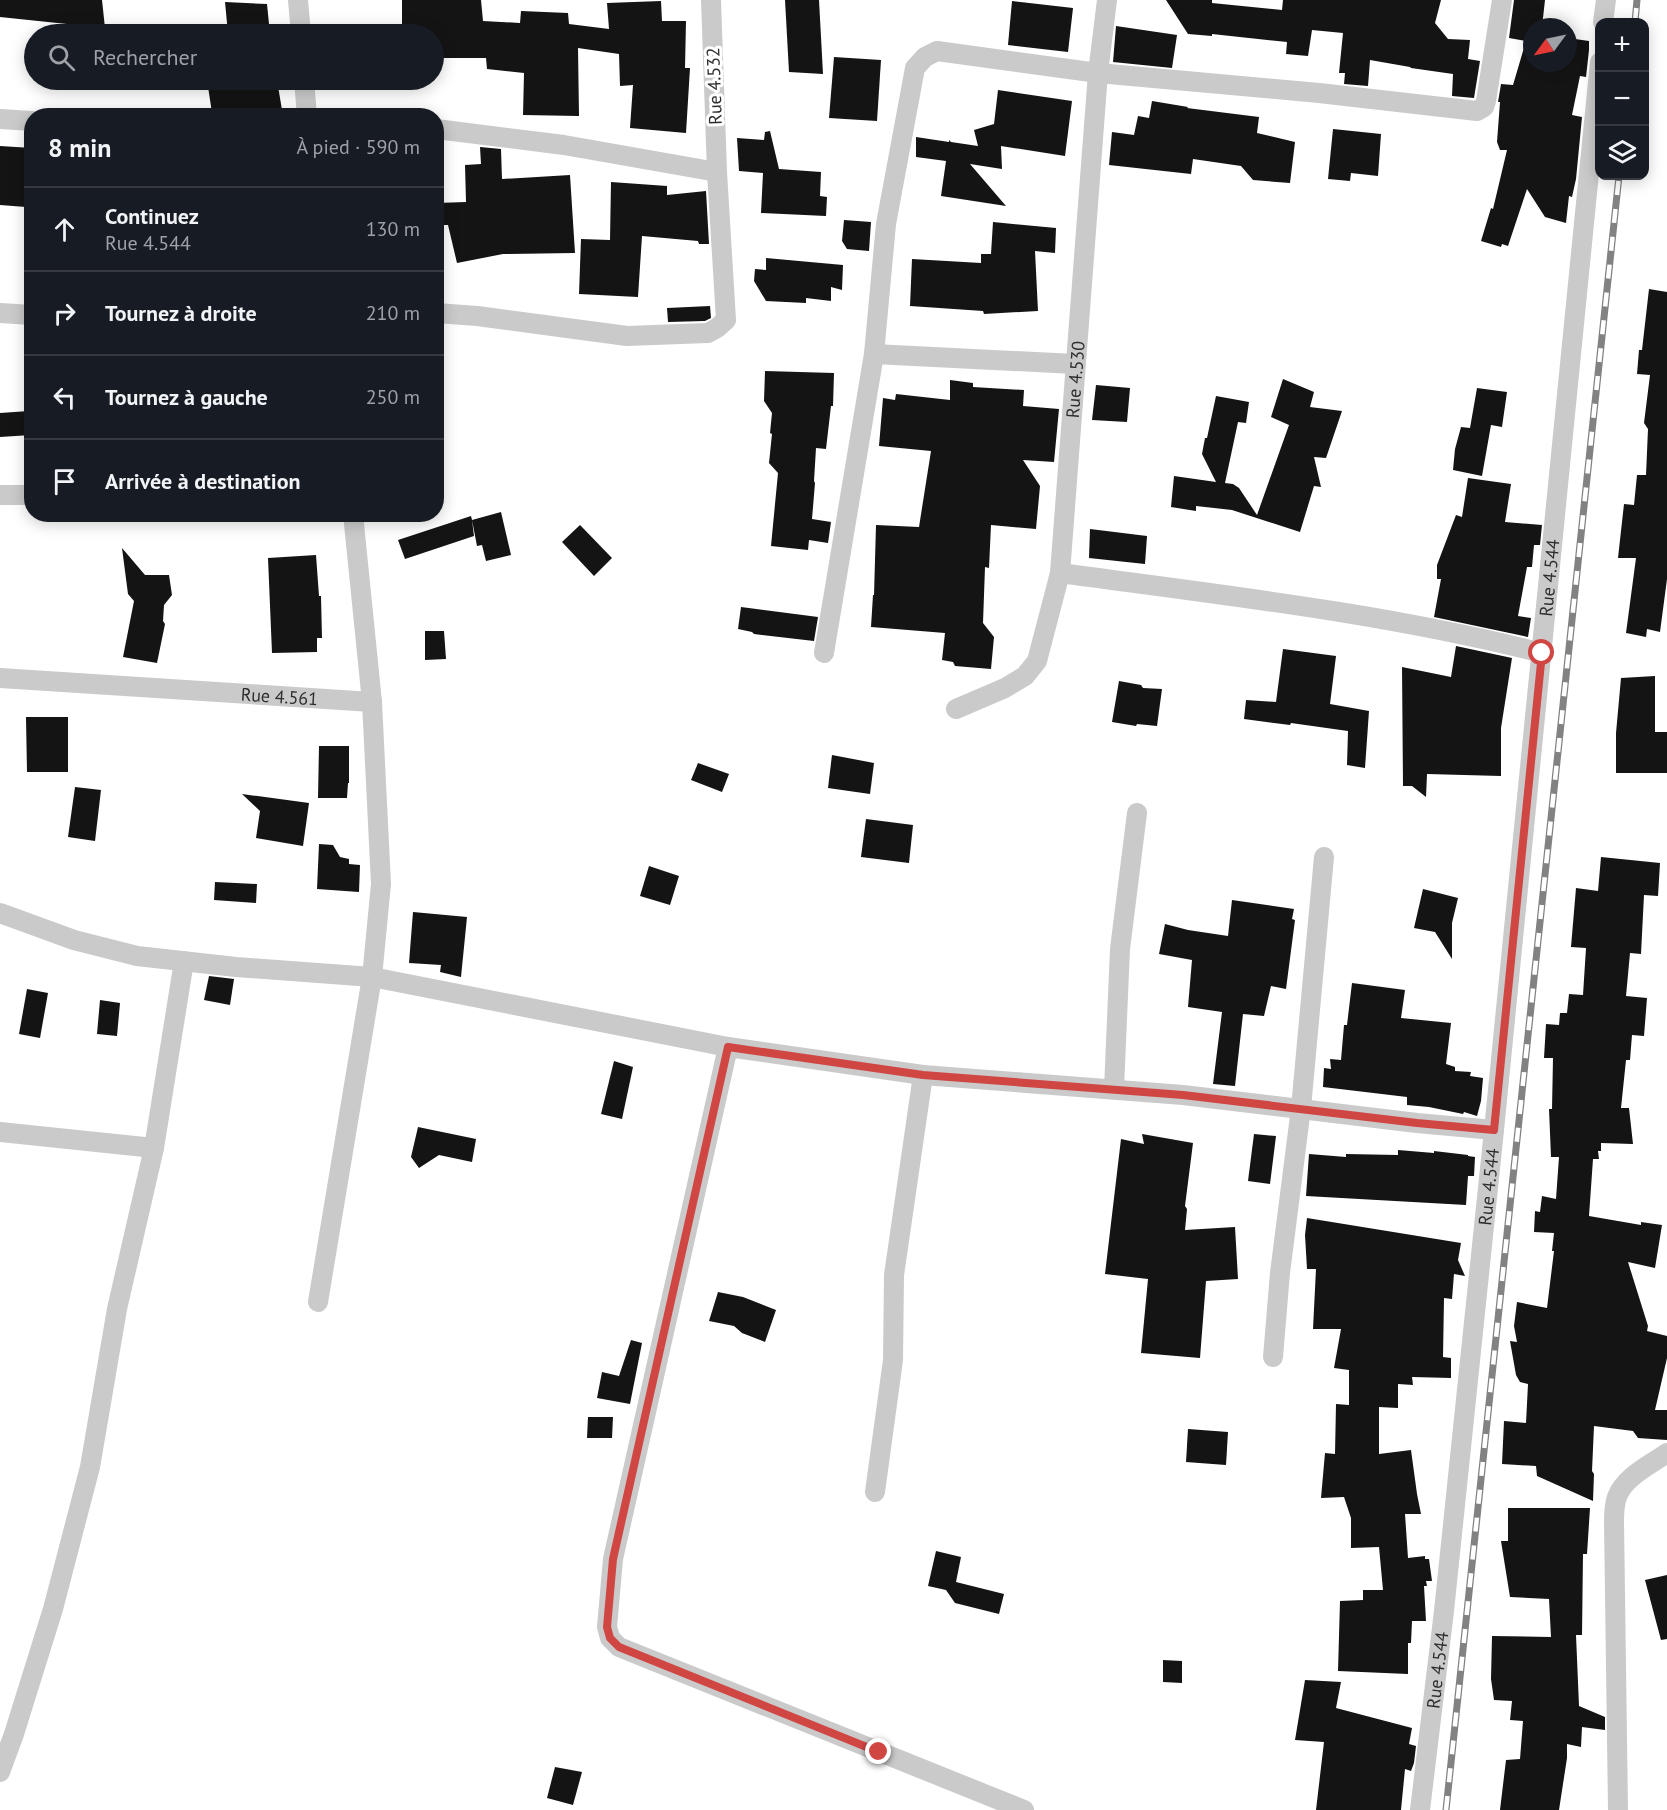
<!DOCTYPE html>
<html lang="fr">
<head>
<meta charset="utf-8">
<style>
  body { margin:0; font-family:"PT Sans",sans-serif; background:#242831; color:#f1f3f6 }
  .controls { position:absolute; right:18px; top:18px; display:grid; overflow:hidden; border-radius:12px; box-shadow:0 3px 15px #0003 }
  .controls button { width:54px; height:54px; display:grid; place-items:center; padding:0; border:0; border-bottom:2px solid #363941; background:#171b24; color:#f1f3f6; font:30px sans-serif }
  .compass { position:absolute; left:1523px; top:18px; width:54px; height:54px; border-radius:50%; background:#171b24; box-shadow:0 3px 15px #0003; rotate:237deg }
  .stop { position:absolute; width:18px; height:18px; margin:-14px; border:4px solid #d04643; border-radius:50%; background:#fff }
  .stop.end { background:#d04643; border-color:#fff; box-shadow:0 2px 6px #0008 }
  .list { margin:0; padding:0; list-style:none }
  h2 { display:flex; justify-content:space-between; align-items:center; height:78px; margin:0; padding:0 24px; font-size:26px }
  h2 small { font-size:20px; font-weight:400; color:#9ea1a6 }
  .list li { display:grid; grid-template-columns:39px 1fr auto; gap:18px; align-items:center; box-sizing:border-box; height:84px; padding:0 24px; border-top:2px solid #363941 }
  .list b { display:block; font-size:22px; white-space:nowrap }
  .list p { margin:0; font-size:20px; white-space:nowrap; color:#9ea1a6 }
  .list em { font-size:20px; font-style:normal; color:#9ea1a6 }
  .icon { flex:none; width:33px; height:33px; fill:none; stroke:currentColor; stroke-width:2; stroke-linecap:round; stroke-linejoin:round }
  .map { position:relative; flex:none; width:1667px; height:1810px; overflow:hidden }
  .search { position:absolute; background:#171b24; box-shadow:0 3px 15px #0003; left:24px; top:24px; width:420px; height:66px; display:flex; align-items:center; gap:15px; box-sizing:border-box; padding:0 21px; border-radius:33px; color:#9ea1a6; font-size:22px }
  .panel { position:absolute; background:#171b24; box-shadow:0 3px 15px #0003; left:24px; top:108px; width:420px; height:414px; border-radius:24px }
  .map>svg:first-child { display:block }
</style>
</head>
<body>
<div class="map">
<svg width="1667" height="1810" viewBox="0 0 1667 1810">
  <rect width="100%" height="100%" fill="#fff"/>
  <g fill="#141414">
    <polygon points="0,0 102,0 105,28 0,17"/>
    <polygon points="402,0 481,0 483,21 520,23 521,11 568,13 569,24 609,29 607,3 661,1 662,21 686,21 685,68 690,68 686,133 630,128 633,85 620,86 619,54 578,48 579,116 523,115 524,73 487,69 486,58 434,58 434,34 402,34"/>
    <polygon points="785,0 819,0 823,74 789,72"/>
    <polygon points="1166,0 1212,0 1212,3 1282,10 1283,0 1441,0 1435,23 1448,39 1470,40 1468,59 1480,61 1474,98 1452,96 1453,74 1411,68 1410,67 1370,60 1368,86 1344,84 1345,73 1339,73 1343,33 1312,30 1308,56 1286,54 1287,42 1212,34 1212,36 1188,34"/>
    <polygon points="1514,0 1545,0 1542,27 1532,27 1532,63 1568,63 1568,38 1589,41 1589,50 1586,77 1580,76 1572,115 1582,117 1576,179 1572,197 1569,196 1566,223 1545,217 1527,189 1508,246 1502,244 1501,247 1481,241 1491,208 1493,209 1507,150 1500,150 1497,142 1500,102 1498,102 1501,84 1513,85 1526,41 1509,38"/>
    <polygon points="1012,1 1073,8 1068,52 1008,45"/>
    <polygon points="225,2 267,4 270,34 228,34"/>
    <polygon points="1116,26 1177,35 1172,68 1113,62"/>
    <polygon points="834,57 881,60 877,121 829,118"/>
    <polygon points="207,80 277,80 283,116 212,113"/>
    <polygon points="998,90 1072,101 1065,156 1001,146 1002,169 970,164 1006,206 941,196 946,161 916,157 916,137 949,142 949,140 951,142 978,146 974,130 994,124"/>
    <polygon points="1152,101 1188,107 1187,108 1259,117 1257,133 1295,142 1290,183 1253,180 1241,166 1193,159 1191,174 1109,165 1112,132 1134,135 1138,116 1149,118"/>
    <polygon points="1333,129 1381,134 1378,176 1351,173 1350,181 1328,179"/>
    <polygon points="770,131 779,169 821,172 820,196 827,197 826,216 761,213 763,173 739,171 737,138 764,140 765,132"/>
    <polygon points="0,146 32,148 32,200 26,207 0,205"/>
    <polygon points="480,147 501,149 502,179 570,175 575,253 503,254 457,263 448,225 436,225 436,203 466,202 465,165 481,164"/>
    <polygon points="611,182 667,186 667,195 706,191 709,244 699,244 698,241 642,236 638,297 579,294 581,239 610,240"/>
    <polygon points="844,220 871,222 869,251 847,249 842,241"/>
    <polygon points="993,222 1056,228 1055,253 1035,251 1038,311 984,314 983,311 910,306 912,259 981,263 981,254 991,254"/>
    <polygon points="766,258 843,265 842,290 831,287 831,301 806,298 806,303 766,301 754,281 755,269 766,270"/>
    <polygon points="1649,289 1667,292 1667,579 1660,632 1647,629 1646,637 1626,633 1636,558 1618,558 1624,504 1634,505 1637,475 1646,475 1648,429 1644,423 1650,375 1637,374 1639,350 1642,350"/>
    <polygon points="710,306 711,318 705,321 668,322 667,308"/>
    <polygon points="765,371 834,373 833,406 831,406 826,449 816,448 814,481 815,483 812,519 831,522 828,543 809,540 808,550 771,546 778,473 769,463 772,434 770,433 772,413 764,401"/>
    <polygon points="1283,379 1314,392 1310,407 1342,411 1326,458 1314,457 1321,487 1314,486 1300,532 1232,510 1196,506 1196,511 1171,507 1174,476 1216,482 1202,454 1205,438 1207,438 1216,396 1249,402 1246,423 1238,422 1225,483 1233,484 1239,488 1257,515 1289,425 1271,417"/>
    <polygon points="950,380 973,383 973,387 1024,390 1023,406 1059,409 1054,462 1023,460 1040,486 1036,529 991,525 989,568 985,567 983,623 994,637 991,669 955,666 953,662 942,660 945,633 871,627 873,595 874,595 876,525 919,527 931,451 879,446 883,398 895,400 896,394 950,400"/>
    <polygon points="1096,385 1130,388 1127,422 1092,420"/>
    <polygon points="1477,388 1507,392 1502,427 1491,425 1482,476 1453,470 1455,449 1461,427 1470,428"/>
    <polygon points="29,411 31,435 0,437 0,413"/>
    <polygon points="1468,478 1511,484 1505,522 1542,525 1540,545 1534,545 1532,567 1527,567 1518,616 1531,618 1528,637 1434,617 1441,579 1437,579 1437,565 1456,515 1462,517"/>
    <polygon points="501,512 511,555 486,561 482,545 477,546 472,520 474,536 405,559 398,540 471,516 472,520"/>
    <polygon points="580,525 612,558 594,576 562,542"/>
    <polygon points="1090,529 1147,536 1145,564 1089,558"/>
    <polygon points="122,548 145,575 169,575 172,595 164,605 163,621 165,624 157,663 123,657 134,601 128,594"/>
    <polygon points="316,555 319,596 321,596 322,638 317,638 317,652 272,653 268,558"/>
    <polygon points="741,607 818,617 814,641 754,634 752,632 738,629"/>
    <polygon points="425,631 444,631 446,659 425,660"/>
    <polygon points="1456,646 1512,658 1501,728 1501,776 1427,774 1426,797 1412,786 1403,786 1402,667 1451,677"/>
    <polygon points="1283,649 1336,656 1330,704 1369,711 1365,768 1347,765 1348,731 1291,723 1290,725 1244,719 1246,700 1276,702"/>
    <polygon points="1655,676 1655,732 1667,732 1667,773 1616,773 1616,733 1621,678"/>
    <polygon points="1119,681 1141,685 1143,688 1162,689 1157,726 1137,724 1136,726 1112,722"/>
    <polygon points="26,717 68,717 68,772 27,772"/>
    <polygon points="319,746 349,746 349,783 348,783 347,798 318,798"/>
    <polygon points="832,755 874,763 870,794 828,788"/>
    <polygon points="698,763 729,774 722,792 691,780"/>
    <polygon points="75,787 101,790 95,841 68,837"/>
    <polygon points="242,794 309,803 303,846 256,838 260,811"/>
    <polygon points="866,819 913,825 909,863 861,857"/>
    <polygon points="319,844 333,845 340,857 349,859 349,864 360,865 359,892 317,889"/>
    <polygon points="1601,857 1660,863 1658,896 1644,895 1641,954 1630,953 1626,996 1647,998 1644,1036 1632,1035 1630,1060 1626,1060 1621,1108 1629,1108 1633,1144 1601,1143 1601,1151 1598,1151 1599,1159 1593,1159 1589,1216 1641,1225 1641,1222 1662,1225 1655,1268 1628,1262 1648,1326 1647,1331 1667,1336 1667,1358 1655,1410 1667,1410 1667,1440 1638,1438 1633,1431 1594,1426 1592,1471 1594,1474 1593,1501 1537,1476 1536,1466 1502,1464 1504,1421 1526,1423 1528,1384 1520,1382 1516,1375 1510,1341 1517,1342 1514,1326 1517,1302 1547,1308 1554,1251 1552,1251 1554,1233 1534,1232 1535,1211 1540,1212 1542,1196 1556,1199 1559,1157 1551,1157 1549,1109 1552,1109 1553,1058 1544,1058 1546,1024 1559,1025 1560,1013 1567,1013 1569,994 1583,995 1586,948 1571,947 1576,888 1598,891"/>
    <polygon points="649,866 679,876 670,905 640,896"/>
    <polygon points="215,882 257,884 256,903 214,900"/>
    <polygon points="1423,889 1458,898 1452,923 1452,959 1435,932 1414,928"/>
    <polygon points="1232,900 1294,909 1292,919 1295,920 1286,989 1271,986 1264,1016 1243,1014 1235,1086 1213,1084 1222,1012 1188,1007 1192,960 1159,954 1165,924 1188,930 1228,936"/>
    <polygon points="413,912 467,917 461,977 440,972 441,965 409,963"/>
    <polygon points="209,976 234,979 230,1005 204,1000"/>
    <polygon points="1352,983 1405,990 1401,1018 1451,1023 1446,1064 1455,1067 1455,1071 1471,1072 1470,1076 1483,1078 1481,1101 1477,1116 1464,1112 1463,1114 1429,1107 1407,1105 1407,1097 1323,1087 1324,1068 1331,1069 1330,1059 1341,1060 1344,1025 1347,1025"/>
    <polygon points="27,989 48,993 40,1038 19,1034"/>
    <polygon points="100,1000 120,1003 117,1036 97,1034"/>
    <polygon points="614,1061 633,1067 622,1119 601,1114"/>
    <polygon points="418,1127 476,1139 472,1162 439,1155 419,1168 411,1157"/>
    <polygon points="1142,1134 1193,1143 1185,1206 1187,1209 1185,1230 1235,1227 1238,1279 1206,1281 1200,1358 1141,1353 1148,1279 1105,1274 1121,1139 1144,1144"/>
    <polygon points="1254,1134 1276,1136 1270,1184 1248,1181"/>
    <polygon points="1398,1150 1434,1153 1434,1151 1468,1155 1468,1156 1475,1157 1474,1176 1468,1176 1466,1205 1306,1196 1309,1154 1346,1157 1346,1154 1398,1155"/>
    <polygon points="1307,1218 1461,1243 1458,1260 1465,1276 1454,1274 1452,1299 1444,1298 1443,1357 1451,1358 1451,1378 1412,1377 1413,1385 1398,1384 1398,1408 1379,1407 1379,1454 1411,1450 1417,1494 1421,1514 1405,1514 1408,1558 1425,1556 1425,1559 1429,1559 1432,1581 1426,1581 1427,1586 1424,1586 1426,1621 1412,1621 1411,1643 1408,1643 1408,1674 1338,1671 1340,1601 1363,1600 1363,1590 1383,1590 1379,1547 1351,1548 1351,1518 1344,1497 1321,1498 1325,1453 1335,1454 1336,1404 1349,1405 1349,1370 1334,1368 1341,1329 1313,1329 1316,1269 1307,1269 1305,1235"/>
    <polygon points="718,1292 743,1297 776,1310 765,1342 742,1333 734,1326 709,1321"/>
    <polygon points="631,1340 642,1343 630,1404 597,1398 602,1372 619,1376"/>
    <polygon points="588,1417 613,1417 612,1438 587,1438"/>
    <polygon points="1188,1429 1228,1432 1226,1465 1186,1462"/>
    <polygon points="1508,1508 1590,1508 1587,1554 1583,1554 1582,1635 1576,1635 1579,1706 1605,1717 1605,1730 1582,1727 1581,1747 1567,1744 1567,1758 1559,1810 1500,1810 1506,1760 1520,1759 1523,1721 1510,1720 1512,1701 1494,1700 1491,1679 1492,1636 1551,1637 1549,1599 1510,1597 1501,1541 1508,1541"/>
    <polygon points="936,1551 961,1557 956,1582 1004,1594 999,1614 955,1603 946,1590 928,1586"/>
    <polygon points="1667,1575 1667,1639 1661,1640 1645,1580"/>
    <polygon points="1163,1660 1182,1661 1182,1683 1163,1682"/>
    <polygon points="1305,1680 1341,1682 1336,1708 1412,1728 1409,1744 1416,1746 1414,1763 1411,1771 1405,1769 1401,1810 1316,1810 1324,1742 1295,1740"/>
    <polygon points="555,1767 582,1772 573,1805 547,1798"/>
  </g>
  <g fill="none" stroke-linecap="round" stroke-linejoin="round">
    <g stroke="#cacaca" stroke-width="20">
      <polyline points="298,0 301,34"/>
      <polyline points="1603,22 1606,0"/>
      <polyline points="304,80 307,116"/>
      <polyline points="0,119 32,121"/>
      <polyline points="436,129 564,145 717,172"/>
      <polyline points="0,313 32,315"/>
      <polyline points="436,313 477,316 627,336 708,333 717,328 726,320 717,172 711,0"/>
      <polyline points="874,354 1075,364"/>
      <polyline points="0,495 32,495"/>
      <path d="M1060 573C1222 595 1384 613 1542 653"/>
      <polyline points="824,653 874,354 886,224 915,68 925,57 937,51 1098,73 1319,93 1477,111 1484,107 1486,101 1502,0"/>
      <path id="s1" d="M0 678 372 702 353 514"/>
      <path id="s2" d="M956 709 1005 688 1025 676 1037 661 1060 573 1098 73 1107 0"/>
      <polyline points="0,913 74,940 137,956 236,967 372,977 728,1047 923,1075 1183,1095 1417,1123 1494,1130"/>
      <polyline points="728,1047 613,1559 607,1627 610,1638 619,1647 1024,1810"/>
      <polyline points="1114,1089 1120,949 1137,813"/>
      <polyline points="0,1132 154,1148"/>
      <polyline points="318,1302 372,977 381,884 372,702"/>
      <polyline points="1273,1357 1280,1273 1301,1108 1324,857"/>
      <polyline points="875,1492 893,1360 894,1275 923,1075"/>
      <polyline points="0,1772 14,1734 53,1609 90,1467 117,1309 154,1148 184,961"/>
      <path id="s3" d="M1420 1810 1444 1611 1494 1130 1600 62"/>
      <path d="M1618 1810 1614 1522C1614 1514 1614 1505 1617 1497 1624 1477 1650 1465 1667 1453"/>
    </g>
    <g stroke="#828282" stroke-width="7">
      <g id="rail">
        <polyline points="1635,22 1637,0"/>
        <polyline points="1446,1810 1619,176"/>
      </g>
    </g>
    <use href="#rail" stroke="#fff" stroke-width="4.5" stroke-dasharray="14" stroke-linecap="butt"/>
  </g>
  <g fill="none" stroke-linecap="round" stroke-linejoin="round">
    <polyline stroke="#d04643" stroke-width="8" points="879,1752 619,1647 610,1638 607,1627 613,1559 728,1047 923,1075 1183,1095 1417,1123 1494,1130 1542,653"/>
  </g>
  <g text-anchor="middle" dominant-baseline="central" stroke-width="6" stroke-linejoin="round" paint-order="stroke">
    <g font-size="18" fill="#2d2d2d" stroke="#fff">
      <text transform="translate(714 86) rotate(-92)">Rue 4.532</text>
      <text stroke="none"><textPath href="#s2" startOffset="381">Rue 4.530</textPath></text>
      <text stroke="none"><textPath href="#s3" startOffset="1239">Rue 4.544</textPath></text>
      <text stroke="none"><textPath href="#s1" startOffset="280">Rue 4.561</textPath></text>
      <text stroke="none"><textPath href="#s3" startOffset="627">Rue 4.544</textPath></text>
      <text stroke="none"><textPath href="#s3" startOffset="141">Rue 4.544</textPath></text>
    </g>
  </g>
</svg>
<div class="controls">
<button>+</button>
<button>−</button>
<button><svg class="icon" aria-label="layers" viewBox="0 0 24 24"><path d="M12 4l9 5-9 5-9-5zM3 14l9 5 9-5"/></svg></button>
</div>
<svg class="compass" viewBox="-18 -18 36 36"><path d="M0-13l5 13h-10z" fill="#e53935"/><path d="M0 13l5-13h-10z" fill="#9ea1a6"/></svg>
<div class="stop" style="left:1542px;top:653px"></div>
<div class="stop end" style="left:879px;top:1752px"></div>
<div class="search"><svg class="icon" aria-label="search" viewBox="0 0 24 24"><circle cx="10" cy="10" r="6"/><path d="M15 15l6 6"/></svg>Rechercher</div>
<section class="panel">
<h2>8 min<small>À pied · 590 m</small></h2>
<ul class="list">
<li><svg class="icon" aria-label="ahead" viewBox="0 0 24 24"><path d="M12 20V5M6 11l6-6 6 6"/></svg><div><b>Continuez</b><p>Rue 4.544</p></div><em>130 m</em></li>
<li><svg class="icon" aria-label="right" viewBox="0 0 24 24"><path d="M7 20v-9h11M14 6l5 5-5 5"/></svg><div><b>Tournez à droite</b></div><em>210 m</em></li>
<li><svg class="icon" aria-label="left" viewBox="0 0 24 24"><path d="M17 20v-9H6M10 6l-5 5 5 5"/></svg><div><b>Tournez à gauche</b></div><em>250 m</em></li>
<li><svg class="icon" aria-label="arrive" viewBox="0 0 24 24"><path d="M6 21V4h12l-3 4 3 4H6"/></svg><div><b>Arrivée à destination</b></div></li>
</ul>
</section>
</div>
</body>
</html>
